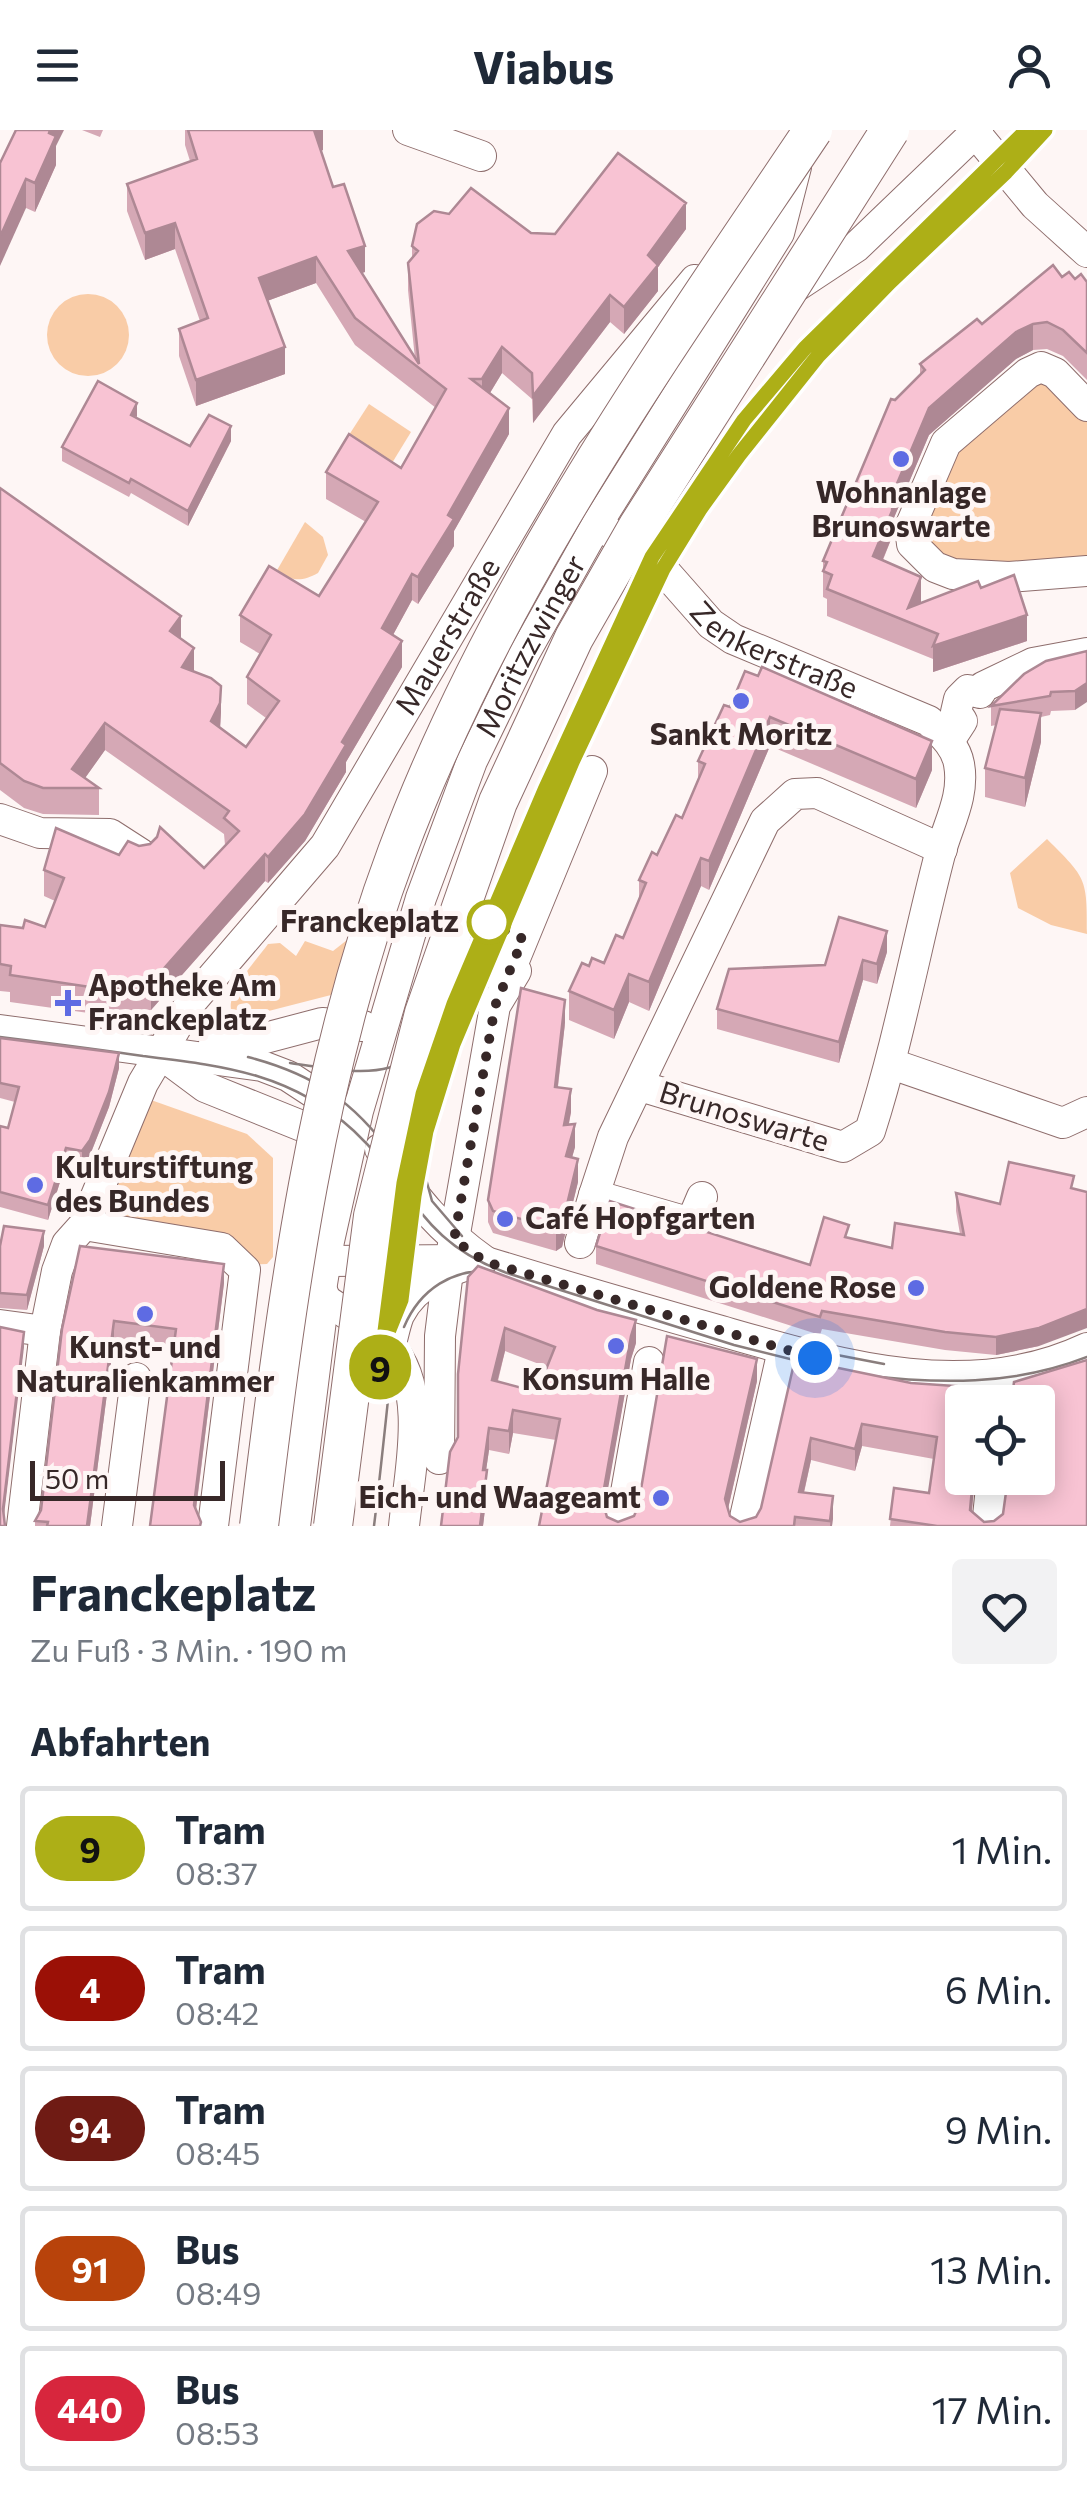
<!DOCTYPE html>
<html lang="de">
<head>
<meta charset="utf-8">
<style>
	body { margin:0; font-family:Commissioner,sans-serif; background:#f2f2f3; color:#1f2937; height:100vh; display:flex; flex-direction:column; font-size:38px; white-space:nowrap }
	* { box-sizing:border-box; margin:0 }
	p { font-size:32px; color:#747a83 }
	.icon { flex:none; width:55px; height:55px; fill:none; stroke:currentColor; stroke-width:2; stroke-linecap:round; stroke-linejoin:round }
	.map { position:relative; height:1396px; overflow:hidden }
	.drawer { display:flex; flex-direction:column; background:#fff; flex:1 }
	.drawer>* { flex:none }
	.badge { padding:0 20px; border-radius:32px; font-size:35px; line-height:65px }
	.buttons { position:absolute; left:945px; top:1255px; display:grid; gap:20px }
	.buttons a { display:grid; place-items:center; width:110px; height:110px; border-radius:10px; background:#fff; box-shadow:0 5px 25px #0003; font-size:50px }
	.scale { position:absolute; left:30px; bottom:25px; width:195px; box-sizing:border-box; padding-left:10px; border:5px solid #372828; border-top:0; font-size:28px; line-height:35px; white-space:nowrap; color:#372828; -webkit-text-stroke:8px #fef6f5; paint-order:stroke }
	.you { position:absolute; width:50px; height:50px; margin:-25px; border:8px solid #fff; border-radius:50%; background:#1a73e8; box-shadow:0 0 0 15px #1a73e833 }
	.map>.badge { position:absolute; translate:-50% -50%; box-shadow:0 0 0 5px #fff }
	h2 { padding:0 30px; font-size:38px; line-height:90px }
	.round { display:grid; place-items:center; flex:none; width:105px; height:105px; border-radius:10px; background:#f2f2f3 }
	.overview { display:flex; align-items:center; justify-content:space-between; height:170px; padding:0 30px }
	h1 { font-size:48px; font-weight:700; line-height:75px }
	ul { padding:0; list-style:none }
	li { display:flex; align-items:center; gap:30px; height:125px; margin:0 20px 15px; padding:0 10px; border:5px solid #e0e1e3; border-radius:10px }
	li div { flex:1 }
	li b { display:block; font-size:38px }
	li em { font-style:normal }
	li .badge { min-width:110px; font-weight:700; text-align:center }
	header { display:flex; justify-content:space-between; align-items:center; height:130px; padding:0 30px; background:#fff; font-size:45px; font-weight:700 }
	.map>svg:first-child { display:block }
	.green { fill:#f9cca7 }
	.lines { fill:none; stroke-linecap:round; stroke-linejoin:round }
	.minor-casing { stroke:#8e6d6c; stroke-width:32 }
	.major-casing { stroke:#8e6d6c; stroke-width:40 }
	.minor { stroke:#fff; stroke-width:30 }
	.major { stroke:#fff; stroke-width:38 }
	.tram { stroke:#8a7e7d; stroke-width:2.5 }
	.major-bridge-casing { stroke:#8e6d6c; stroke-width:40; stroke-linecap:butt }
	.major-bridge { stroke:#fff; stroke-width:38 }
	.wall { fill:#d5a8b5; fill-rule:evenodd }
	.shaded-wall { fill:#ae8894 }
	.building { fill:#f8c3d3; stroke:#ae8894; stroke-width:2.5; fill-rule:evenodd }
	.line-casing { stroke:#fff; stroke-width:22 }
	.line { stroke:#adaf17; stroke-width:15 }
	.walk { stroke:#372828; stroke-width:10; stroke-dasharray:0 18 }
	.poi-dot { fill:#5e6be3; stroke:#fef6f5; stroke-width:4 }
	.stop-dot { fill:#fff; stroke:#adaf17; stroke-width:5 }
	.labels { text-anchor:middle; stroke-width:10; stroke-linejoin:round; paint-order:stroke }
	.poi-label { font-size:30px; font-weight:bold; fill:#372828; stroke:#fef6f5 }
	.street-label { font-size:30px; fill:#372828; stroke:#fef6f5 }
	.stop-label { font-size:30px; font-weight:bold; fill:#372828; stroke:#fef6f5; text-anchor:end }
</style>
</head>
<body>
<header><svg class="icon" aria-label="menu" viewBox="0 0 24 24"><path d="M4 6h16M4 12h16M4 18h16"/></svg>Viabus<svg class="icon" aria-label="person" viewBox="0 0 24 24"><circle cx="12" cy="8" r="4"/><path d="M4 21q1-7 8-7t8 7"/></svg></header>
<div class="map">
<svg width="1087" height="1396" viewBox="0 0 1087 1396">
	<rect width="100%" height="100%" fill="#fef6f5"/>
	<g class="green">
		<circle cx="88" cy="205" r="41"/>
		<polygon points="1028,243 1087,276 1087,441 1009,447 912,414 928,352"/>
		<polygon points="369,274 411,302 381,351 338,322"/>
		<path d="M305 392 323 407 328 425 318 443C302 452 292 451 276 442Z"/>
		<path d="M1047 709C1087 749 1087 748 1087 804L1051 795 1018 778 1010 743Z"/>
		<path d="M347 810 331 865 249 886 232 884C224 863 256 831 268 814L280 813 296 826 305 811 333 821Z"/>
		<polygon points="151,970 247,1004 273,1028 273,1127 267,1134 246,1135 111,1085 119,1052"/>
	</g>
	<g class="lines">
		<defs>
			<g id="minor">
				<polyline points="408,0 481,26"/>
				<polyline points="973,0 1035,75 1087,122"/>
				<polyline points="791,160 856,117 978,0"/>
				<polyline points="1087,276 1055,243 1041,237 1028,243 946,313 910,397 912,414 935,437 953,444 1009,447 1087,441"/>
				<path id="s1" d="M611 403 652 427 711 494 733 509 929 591C941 603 956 616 959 634 965 666 948 694 940 724 916 816 899 910 870 1001L843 1017 640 956"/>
				<polyline points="949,611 962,591 956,582 959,569 968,560 980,563 983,557 1033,533 1087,523"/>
				<polyline points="0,689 40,703 110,704 141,724"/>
				<polyline points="504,855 592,641"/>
				<polyline points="0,900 262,936 288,946 340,980"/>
				<polyline points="213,917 246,913 322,893 363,896"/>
				<polyline points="162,925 205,957 339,1011"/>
				<polyline points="892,934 1063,993 1087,982"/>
				<path d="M380 1019C416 1068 435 1096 486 1132"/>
				<polyline points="702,1067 691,1093 594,1065 613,1007 765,691 795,664 817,663 942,719"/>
				<polyline points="84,1095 222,1118 245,1140 213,1396"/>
				<polyline points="580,1113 594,1065"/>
				<polyline points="326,1131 464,1130"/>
				<polyline points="0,1195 45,1201"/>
				<path d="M390 1217C393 1207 395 1195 399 1185 415 1153 453 1135 486 1132 564 1156 643 1179 721 1201 840 1235 968 1274 1087 1218"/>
				<polyline points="439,1329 440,1206 447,1149 495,876 516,841"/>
				<path id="s2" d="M22 1396 45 1201 57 1141 67 1114 84 1095 143 953 191 872 325 716 567 304 695 150"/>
				<polyline points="117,1396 136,1248"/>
				<path id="s3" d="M404 1396C409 1345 430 1257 389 1216 370 1197 343 1182 320 1166L329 1111 358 981 421 768 472 631 524 524 597 394 779 103 796 37"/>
				<polyline points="620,1396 649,1232"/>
				<polyline points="743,1396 783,1220"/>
				<polyline points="987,1396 992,1348"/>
			</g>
			<polyline id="major" points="291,1396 320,1166"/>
		</defs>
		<use href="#minor" class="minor-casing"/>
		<use href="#major" class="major-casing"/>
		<use href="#minor" class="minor"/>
		<use href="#major" class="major"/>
		<g class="tram">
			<polyline points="699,356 744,291 820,204"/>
			<polyline points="603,530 652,427 680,385"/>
			<path d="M0 907C48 913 96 919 143 926 224 936 291 943 354 1001 414 1057 418 1111 507 1143L734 1215 822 1237"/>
			<path d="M248 927C313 944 354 971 393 1026"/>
			<path d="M290 933C371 945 411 955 454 874"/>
			<polyline points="423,1038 432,1071 462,1106"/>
			<polyline points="380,1045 390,1069 394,1117"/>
			<path d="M404 1197C420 1159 453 1138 494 1141"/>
			<polyline points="806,1219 884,1234"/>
			<path d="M861 1245C938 1254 1013 1256 1087 1227"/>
			<path d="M374 1396C390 1267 399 1126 427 999 446 914 486 833 520 753 565 648 608 539 663 439 690 391 723 345 757 300 797 247 843 198 891 151 942 101 998 55 1045 0"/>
		</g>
		<defs>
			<g id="major-bridge">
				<path d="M259 1396C287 1167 316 939 397 722 495 459 658 231 813 0"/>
				<polyline points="333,1396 373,1086 424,883 498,672 574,508 638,396 890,0"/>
			</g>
		</defs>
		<use href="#major-bridge" class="major-bridge-casing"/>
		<use href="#major-bridge" class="major-bridge"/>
	</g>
	<g class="wall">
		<polygon points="82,0 103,0 100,7"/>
		<polygon points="185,0 323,0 323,20 321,21 365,142 362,143 415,229 408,160 408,133 412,128 412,116 531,103 555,104 686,99 658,137 658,161 624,204 610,192 533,293 532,269 502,243 490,263 509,304 454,401 454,416 418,474 412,470 393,505 402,537 346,632 346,642 305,711 268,753 265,751 151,880 110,886 10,872 10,862 0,861 0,795 23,798 45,797 55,771 44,766 44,740 119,725 204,738 225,715 224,704 105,620 85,648 99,658 99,685 43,684 24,678 0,660 0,358 181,508 194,541 221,582 220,598 246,617 266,588 247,574 247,547 260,524 240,512 240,485 319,466 366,392 326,369 326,342 401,338 436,278 355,215 316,153 267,171 285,244 196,276 179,226 179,199 200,191 175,119 145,130 127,81 127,54 190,31 185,15"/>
		<polygon points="56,16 56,35 35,82 26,78 0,33"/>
		<polygon points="1062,147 1087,152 1087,250 1063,226 1047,219 1033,220 1016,229 929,305 893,390 892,407 883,430 921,473 981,458 1027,511 933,542 933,529 827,486 827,469 823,467 823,431 895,270 920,244 920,234 982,194"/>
		<polygon points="137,288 190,316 231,311 188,396 131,363 129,367 62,331 62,317"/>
		<polygon points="1087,521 1075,580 1051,581 1050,585 1041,587 1041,612 1025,677 985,667 985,638 996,595 991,596 991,576"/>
		<polygon points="745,541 932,640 916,678 770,616 709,760 701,756 649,881 629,872 614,909 569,890 569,861 589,836 604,833 623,808 639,769 639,750 682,688 698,649 698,631 730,577"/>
		<polygon points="887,822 877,854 863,850 839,933 717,899 717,879 825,835"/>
		<polygon points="565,893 558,957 571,982 569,994 575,1017 572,1027 578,1052 562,1117 556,1121 493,1103 488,1092 488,1070"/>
		<polygon points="0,908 119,938 109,977 90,1025 82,1036 66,1033 48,1090 0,1077 0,996 8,998 15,972 0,968"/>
		<polygon points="956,1063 1039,1216 996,1225 945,1220 822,1199 820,1205 596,1134 596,1116 810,1135 849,1108 892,1118 960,1104 956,1081"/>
		<polygon points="0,1116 44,1116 27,1180 0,1178"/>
		<path d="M478 1136 597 1180 636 1190V1213L631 1229 604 1378 607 1387 618 1392 634 1386 638 1377 667 1206 757 1229V1251L728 1379 730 1386 740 1392 756 1387 761 1378 795 1229 911 1253 1013 1260 1014 1252 1087 1230V1396H890L894 1358 929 1363 934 1329 862 1316 855 1341 811 1330 804 1363 833 1366 832 1396H539L556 1310 513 1303 509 1324 489 1320 486 1340 487 1363 483 1396H441L450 1322 458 1307V1244L468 1147ZM505 1221 547 1237 537 1262 498 1251ZM962 1272H1038V1348H1008L1003 1384 994 1391 984 1392 972 1382 975 1348H962Z"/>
		<polygon points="224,1153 196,1380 150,1396 173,1217 114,1209 90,1396 35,1396 35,1391 41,1380 62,1199"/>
	</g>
	<g class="shaded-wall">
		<polygon points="50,0 64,0 56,16 56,35 35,82 35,53"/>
		<polygon points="313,0 323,0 323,20 313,24"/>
		<polygon points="26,49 26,78 0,136 0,107"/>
		<polygon points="686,73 686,99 658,137 658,161 624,204 624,177 648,125"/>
		<polygon points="175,93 175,119 145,130 145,103"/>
		<polygon points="365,116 365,142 348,147 348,121"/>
		<polygon points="316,127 316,153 259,174 259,148"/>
		<polygon points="610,165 610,192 533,293 533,266"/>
		<polygon points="1033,194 1033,220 1016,229 929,305 893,390 892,407 873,453 873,426 893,363 929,278 1016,202"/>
		<polygon points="285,217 285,244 196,276 196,250"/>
		<polygon points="502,217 502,243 482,276 482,249"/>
		<polygon points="137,273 137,287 131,285"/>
		<polygon points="509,278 509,304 454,401 454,416 418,474 418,447 448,385"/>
		<polygon points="231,296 231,311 188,396 188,381"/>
		<polygon points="412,444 412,470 382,525 382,498"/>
		<polygon points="921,447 921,473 908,478"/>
		<polygon points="1027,485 1027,511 933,542 933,516"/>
		<polygon points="181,486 181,513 170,501"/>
		<polygon points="402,511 402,537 346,632 346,642 305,711 268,753 268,727 342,612"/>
		<polygon points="194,518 194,544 182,537"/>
		<polygon points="1087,553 1087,572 1075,580 1075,561"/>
		<polygon points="221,556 221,582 220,599 211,591"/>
		<polygon points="1041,583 1041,612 1025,677 1025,648"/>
		<polygon points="770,587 770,616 709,760 709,731"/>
		<polygon points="105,593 105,620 78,658 72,639"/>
		<polygon points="932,611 932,640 916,678 916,649"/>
		<polygon points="265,724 265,751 151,880 151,853"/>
		<polygon points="701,728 701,756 649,881 649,852"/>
		<polygon points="887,801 887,822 877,854 877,834"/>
		<polygon points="863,830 863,850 839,933 839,912"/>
		<polygon points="629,844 629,872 614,909 614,880"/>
		<polygon points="565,870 565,893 555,980 555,957"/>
		<polygon points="119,923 119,938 109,977 90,1025 82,1036 82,1021"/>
		<polygon points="571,959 571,982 564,1017 564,995"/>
		<polygon points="575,994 575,1017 566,1049 566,1026"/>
		<polygon points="66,1018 66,1033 48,1090 48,1075"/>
		<polygon points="578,1029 578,1052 562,1117 556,1121 556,1099"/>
		<polygon points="44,1101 44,1116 27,1180 27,1165"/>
		<polygon points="224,1134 224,1153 194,1394 194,1375"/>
		<polygon points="1087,1179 1087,1198 1039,1216 996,1225 996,1207"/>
		<polygon points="636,1190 636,1213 631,1229 602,1393 602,1370 631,1206"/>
		<polygon points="114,1191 114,1209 90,1396 87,1396"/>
		<polygon points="505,1198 505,1221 492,1272 492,1250"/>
		<polygon points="24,1202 24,1217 3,1394 3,1379"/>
		<polygon points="757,1229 757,1251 725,1392 725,1369"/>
		<polygon points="513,1280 513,1303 509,1324 509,1301"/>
		<polygon points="862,1294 862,1316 855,1341 855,1319"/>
		<polygon points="489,1298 489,1320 483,1362 483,1340"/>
		<polygon points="811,1308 811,1330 799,1384 799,1362"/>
		<polygon points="487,1340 487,1363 483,1396 480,1396"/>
		<polygon points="973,1348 975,1348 970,1396 970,1380"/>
		<polygon points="833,1366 833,1389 832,1396 830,1396"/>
	</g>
	<g class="building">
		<polygon points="16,0 50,0 49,3 56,6 35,53 26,49 0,107 0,33"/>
		<polygon points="188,0 314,0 333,57 344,54 365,116 348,121 419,234 408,133 418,121 412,116 417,94 434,81 449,84 471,58 531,103 555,104 618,23 686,73 648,125 658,135 624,177 610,165 533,266 532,243 502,217 482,249 471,249 509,278 448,385 454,389 418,447 412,444 382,498 402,511 342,612 346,615 305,684 268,727 265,724 151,853 110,860 10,845 11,836 0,834 0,795 23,798 25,790 45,797 64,748 44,740 56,698 119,725 128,711 139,716 150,714 157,707 160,697 204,738 239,701 224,688 229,681 105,593 72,639 99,658 43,658 24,651 0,633 0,358 181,486 170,501 194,518 182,537 211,548 221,556 220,573 211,591 246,617 279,571 247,547 271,505 240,485 269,436 319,466 378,372 326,342 349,304 401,338 446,259 355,188 316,127 259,148 285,217 196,250 179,199 208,188 175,93 145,103 127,54 197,29"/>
		<polygon points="1053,135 1062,147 1069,142 1075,149 1081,144 1087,152 1087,223 1063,200 1047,192 1033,194 1016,202 929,278 893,363 892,381 873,426 921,447 908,478 978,451 981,458 1014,445 1027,485 933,516 938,504 827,459 832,445 823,441 827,432 823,431 891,269 895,270 925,240 920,234 977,189 982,194"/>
		<polygon points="98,251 137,273 131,285 190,316 209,285 231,296 188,381 131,349 129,353 62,317"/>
		<polygon points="1087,521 1087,553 1075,561 1051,562 1050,566 991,576 1024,544 1046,531"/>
		<polygon points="762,537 932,611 916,649 770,587 709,731 701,728 649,852 629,844 614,880 569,861 582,833 589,836 592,828 604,833 616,805 623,808 646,753 639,750 652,722 657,725 676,685 682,688 705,634 698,631 724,575 730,577 745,541 758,546"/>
		<polygon points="1000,579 1041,583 1025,648 985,638"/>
		<polygon points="839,787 887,801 877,834 863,830 839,912 717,879 729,839 825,835"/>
		<polygon points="521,858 565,870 555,957 571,959 564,995 575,994 566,1026 578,1029 562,1095 556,1099 493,1081 488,1070"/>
		<polygon points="0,908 119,923 109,962 90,1010 82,1021 66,1018 48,1075 0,1062 0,996 8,998 19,957 0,953"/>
		<polygon points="1009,1032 1074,1046 1071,1058 1087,1062 1087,1179 1039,1198 996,1207 945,1202 822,1181 820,1187 596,1116 610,1071 810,1135 824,1087 849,1095 845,1107 892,1118 895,1093 964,1105 956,1063 1000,1074"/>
		<polygon points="4,1096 44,1101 27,1165 0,1163 0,1116"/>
		<polygon points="80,1116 224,1134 194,1375 201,1392 200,1396 150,1396 176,1199 114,1191 87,1396 47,1396 48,1392 35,1391 41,1380 62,1199"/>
		<path d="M478 1136 597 1180 636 1190 631 1206 602 1370 607 1387 618 1392 634 1386 638 1377 667 1206 757 1229 725 1369 730 1386 740 1392 756 1387 761 1378 795 1229 911 1253 1013 1260 1014 1252 1087 1230V1396H937L890 1389 894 1358 929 1363 937 1307 862 1294 855 1319 811 1308 799 1362 833 1366 830 1391 795 1387 794 1396H539L560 1289 513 1280 509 1301 489 1298 483 1340H487L480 1396H441L450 1322 458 1307V1244L468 1147ZM505 1198 555 1217 537 1262 492 1250ZM962 1272H1038V1348H1008L1003 1384 994 1391 984 1392 970 1380 973 1348H962Z"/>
		<polygon points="0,1197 24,1202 3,1379 5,1396 0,1396"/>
	</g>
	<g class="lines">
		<defs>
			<polyline id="line" points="1027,0 805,218 744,290 652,427 545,660 454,874 423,964 404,1053 380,1240 384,1212 401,1170 414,1066 426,1001 453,914 572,632 663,439 700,379 739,325 818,226 890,152 1006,42 1045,0"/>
		</defs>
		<use href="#line" class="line-casing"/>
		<use href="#line" class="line"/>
		<polyline class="walk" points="489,792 523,809 495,876 454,1110 486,1132 815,1228"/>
	</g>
	<g class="poi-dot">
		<circle cx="901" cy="329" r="10"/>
		<circle cx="741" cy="571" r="10"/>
		<path d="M63 858h10v10h10v10h-10v10h-10v-10h-10v-10h10z"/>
		<circle cx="35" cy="1055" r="10"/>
		<circle cx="505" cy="1089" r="10"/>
		<circle cx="916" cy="1158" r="10"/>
		<circle cx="145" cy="1184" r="10"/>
		<circle cx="616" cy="1216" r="10"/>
		<circle cx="661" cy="1368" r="10"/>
	</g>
	<circle class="stop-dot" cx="489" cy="792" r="20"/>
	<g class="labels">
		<g class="poi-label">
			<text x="901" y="373">Wohnanlage<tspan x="901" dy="34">Brunoswarte</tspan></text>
			<text x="741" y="615">Sankt Moritz</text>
			<text x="88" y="866" text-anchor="start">Apotheke Am<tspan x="88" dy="34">Franckeplatz</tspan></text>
			<text x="55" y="1048" text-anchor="start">Kulturstiftung<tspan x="55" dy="34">des Bundes</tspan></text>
			<text x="525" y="1099" text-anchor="start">Café Hopfgarten</text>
			<text x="896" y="1168" text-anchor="end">Goldene Rose</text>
			<text x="145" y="1228">Kunst- und<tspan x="145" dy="34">Naturalienkammer</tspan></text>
			<text x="616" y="1260">Konsum Halle</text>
			<text x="641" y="1378" text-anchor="end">Eich- und Waageamt</text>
		</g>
		<g class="street-label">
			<text dy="10" stroke="none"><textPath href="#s2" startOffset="1008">Mauerstraße</textPath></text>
			<text dy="10" stroke="none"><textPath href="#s1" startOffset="205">Zenkerstraße</textPath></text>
			<text dy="10" stroke="none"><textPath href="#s3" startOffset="958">Moritzzwinger</textPath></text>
			<text transform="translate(744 987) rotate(17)" y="10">Brunoswarte</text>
		</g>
		<g class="stop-label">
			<text x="459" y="802">Franckeplatz</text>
		</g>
	</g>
</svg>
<div class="buttons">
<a><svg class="icon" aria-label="locate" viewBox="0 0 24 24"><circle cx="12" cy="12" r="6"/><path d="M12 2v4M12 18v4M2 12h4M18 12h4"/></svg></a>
</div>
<div class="scale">50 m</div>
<div class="you" style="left:815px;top:1228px"></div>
<b class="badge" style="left:380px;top:1237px;background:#adaf17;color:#111">9</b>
</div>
<section class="drawer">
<div class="overview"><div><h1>Franckeplatz</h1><p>Zu Fuß · 3 Min. · 190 m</p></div><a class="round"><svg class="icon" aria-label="heart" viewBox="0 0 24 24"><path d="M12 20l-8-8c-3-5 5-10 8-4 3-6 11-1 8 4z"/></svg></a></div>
<h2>Abfahrten</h2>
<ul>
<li><span class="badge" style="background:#adaf17;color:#111">9</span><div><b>Tram</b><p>08:37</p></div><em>1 Min.</em></li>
<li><span class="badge" style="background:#9b1006;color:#fff">4</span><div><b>Tram</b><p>08:42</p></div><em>6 Min.</em></li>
<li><span class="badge" style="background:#6f1b14;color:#fff">94</span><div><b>Tram</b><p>08:45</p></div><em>9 Min.</em></li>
<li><span class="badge" style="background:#b8430b;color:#fff">91</span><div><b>Bus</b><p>08:49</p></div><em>13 Min.</em></li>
<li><span class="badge" style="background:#d7263d;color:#fff">440</span><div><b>Bus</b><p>08:53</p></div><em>17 Min.</em></li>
</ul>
</section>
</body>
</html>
